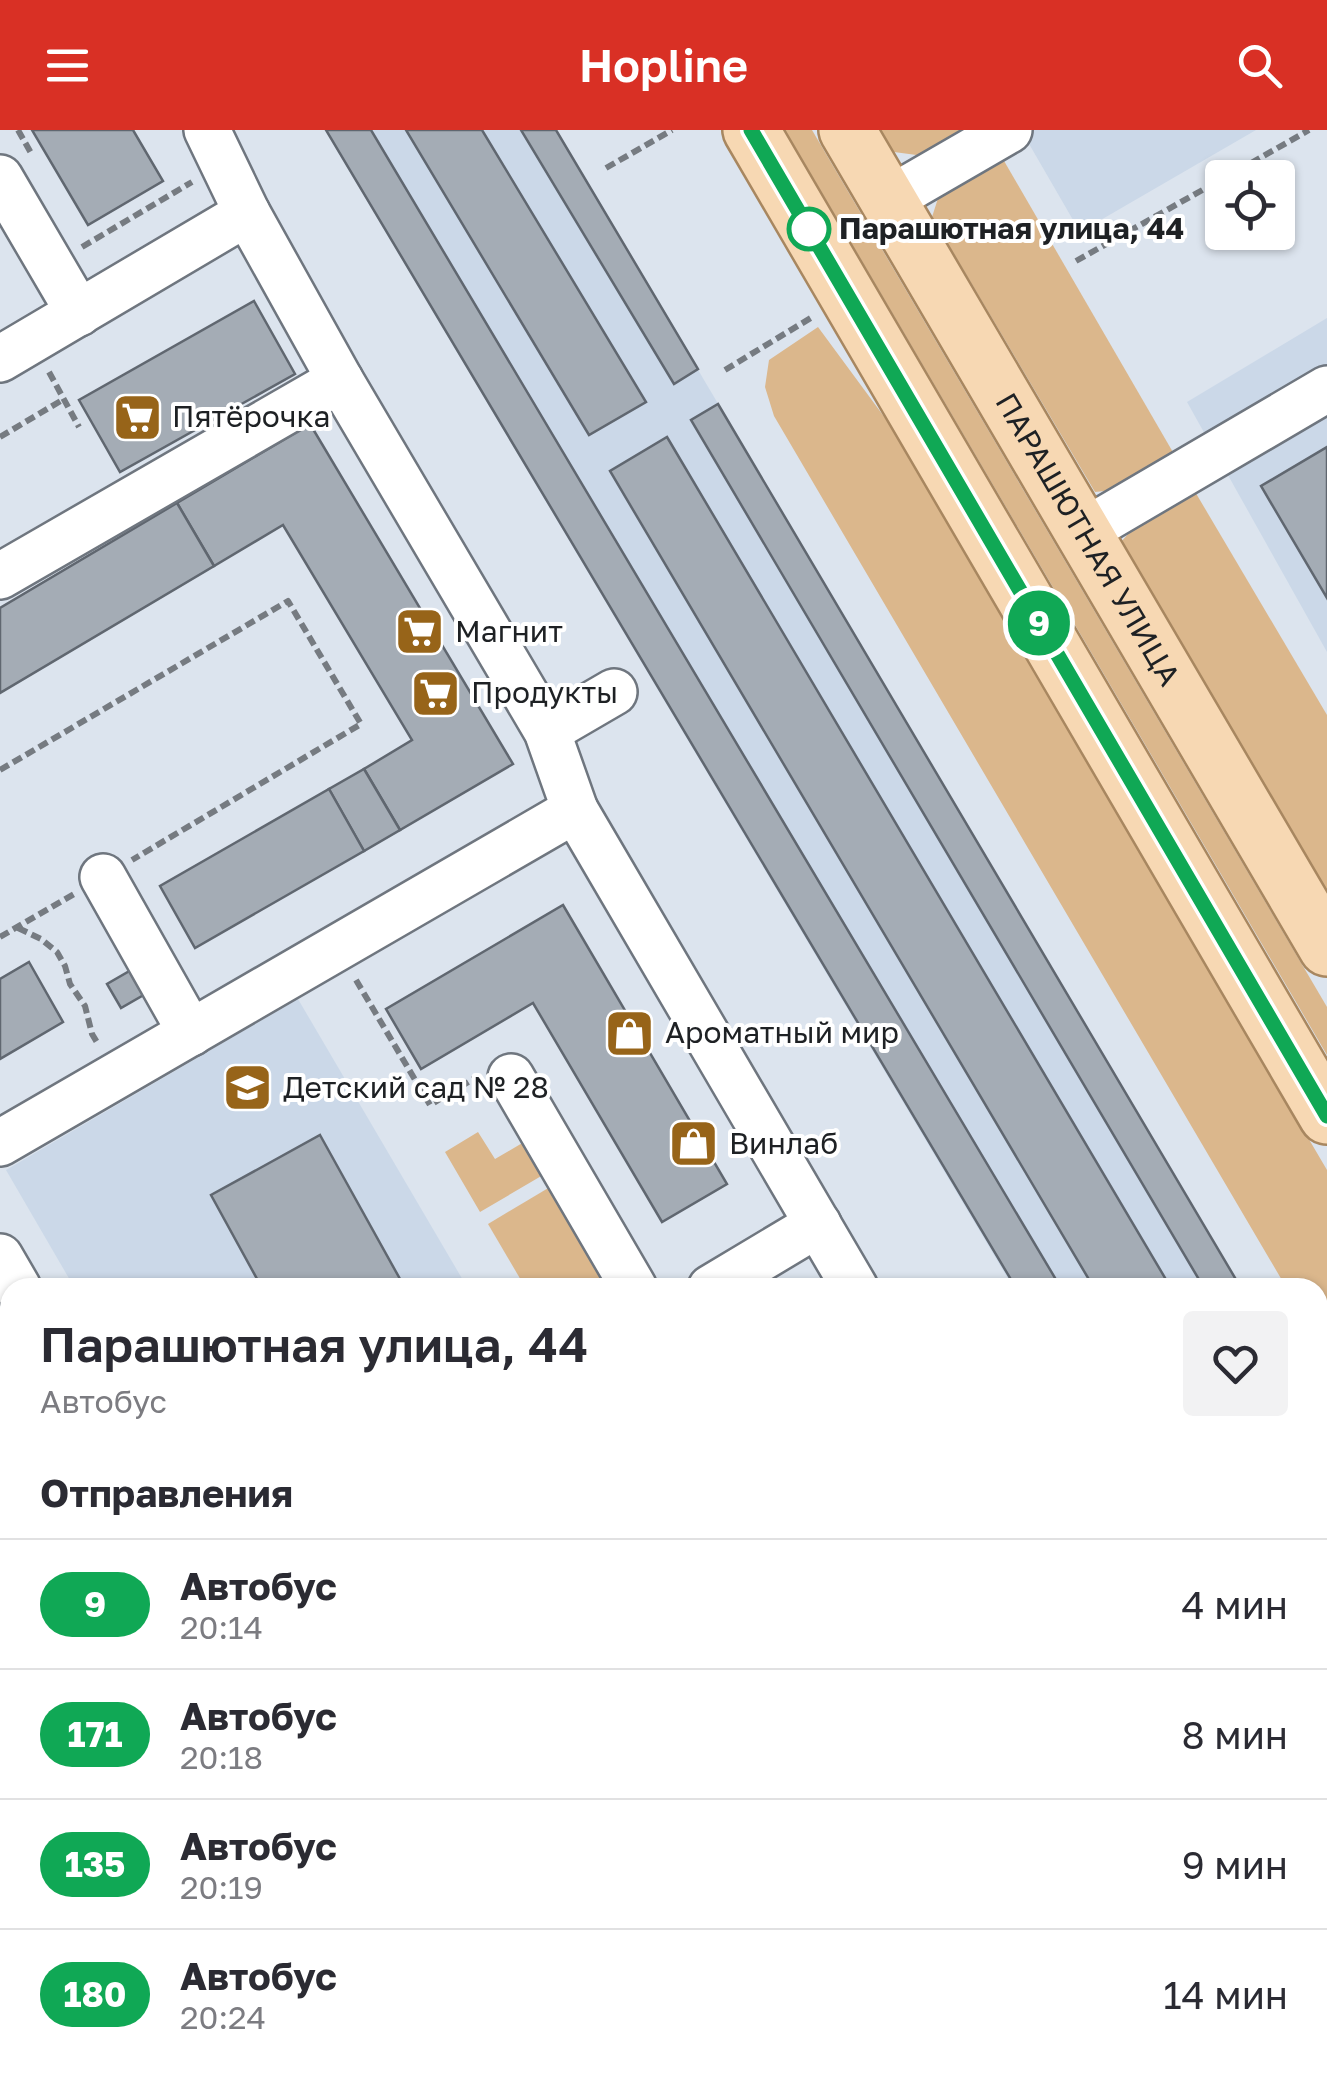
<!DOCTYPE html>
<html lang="ru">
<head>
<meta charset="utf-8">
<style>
	body { margin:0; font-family:"Golos Text",sans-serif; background:#f2f2f3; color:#2b2b33; height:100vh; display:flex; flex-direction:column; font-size:38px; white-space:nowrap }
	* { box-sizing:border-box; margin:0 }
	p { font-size:32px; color:#7c7c81 }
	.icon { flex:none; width:55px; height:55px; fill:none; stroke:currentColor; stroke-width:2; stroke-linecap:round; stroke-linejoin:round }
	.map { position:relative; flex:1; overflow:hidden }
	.side { position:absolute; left:0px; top:1148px; width:1328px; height:802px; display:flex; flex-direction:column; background:#fff; border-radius:30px 30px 0 0; box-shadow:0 2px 8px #0004 }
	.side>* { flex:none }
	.badge { padding:0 20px; border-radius:32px; font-size:35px; line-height:65px }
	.buttons { position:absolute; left:1205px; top:30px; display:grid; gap:20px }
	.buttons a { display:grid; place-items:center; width:90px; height:90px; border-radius:10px; background:#fff; box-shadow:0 2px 8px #0004; font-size:50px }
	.map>.badge { position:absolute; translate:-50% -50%; box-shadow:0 0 0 5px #fff }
	h2 { padding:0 40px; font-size:38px; line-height:90px }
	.round { display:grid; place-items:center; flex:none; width:105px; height:105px; border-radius:10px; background:#f2f2f3 }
	.summary { display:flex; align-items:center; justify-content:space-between; height:170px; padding:0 40px }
	h1 { font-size:48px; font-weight:600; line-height:75px }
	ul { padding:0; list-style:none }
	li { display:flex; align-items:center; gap:30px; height:130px; padding:0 40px; border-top:2px solid #e1e1e2 }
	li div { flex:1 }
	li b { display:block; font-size:38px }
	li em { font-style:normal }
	li .badge { min-width:110px; font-weight:700; text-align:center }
	header { display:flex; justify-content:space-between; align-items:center; height:130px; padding:0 40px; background:#d93025; color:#fff; font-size:45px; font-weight:600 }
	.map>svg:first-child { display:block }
	.built { fill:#cbd8e8 }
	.green { fill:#dbb78c }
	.water { fill:#96c4f9; stroke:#7293b9; stroke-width:2.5 }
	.building { fill:#a4acb5; stroke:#606770; stroke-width:2.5 }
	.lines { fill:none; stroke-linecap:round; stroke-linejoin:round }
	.minor-casing { stroke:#6f767f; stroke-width:50 }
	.major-casing { stroke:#a88760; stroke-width:60 }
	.path { stroke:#767b81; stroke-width:6; stroke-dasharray:10 5; stroke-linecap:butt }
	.minor { stroke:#fff; stroke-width:45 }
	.major { stroke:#f7d8b3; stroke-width:55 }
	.line-casing { stroke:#fff; stroke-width:22 }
	.line { stroke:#10a855; stroke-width:15 }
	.stop-dot { fill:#fff; stroke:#10a855; stroke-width:5 }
	.labels { text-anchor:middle; stroke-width:8; stroke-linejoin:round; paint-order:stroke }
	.stop-label { font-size:30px; font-weight:bold; fill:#1e2124; stroke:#fff; text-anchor:start }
	.poi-label { font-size:30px; fill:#1e2124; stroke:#fff; text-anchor:start }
	.street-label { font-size:30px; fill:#1e2124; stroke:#fff }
</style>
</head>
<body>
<header><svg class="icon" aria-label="menu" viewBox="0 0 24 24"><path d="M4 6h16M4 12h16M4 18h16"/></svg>Hopline<svg class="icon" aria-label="search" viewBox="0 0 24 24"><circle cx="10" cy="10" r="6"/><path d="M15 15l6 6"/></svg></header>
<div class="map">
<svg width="1327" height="1948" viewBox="0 0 1327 1948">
	<rect width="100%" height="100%" fill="#dce4ee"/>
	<g class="built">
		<polygon points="325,0 556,0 1241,1157 1013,1157"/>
		<polygon points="1021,0 1256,0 1080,102"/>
		<polygon points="1327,188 1327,522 1187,272"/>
		<polygon points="298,869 467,1157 74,1157 6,1040"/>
		<polygon points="0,1237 10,1254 10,1677 0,1670"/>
		<polygon points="1318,1287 1327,1303 1327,1685 1318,1669"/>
	</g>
	<g class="green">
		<polygon points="785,0 812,0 1327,877 1327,925"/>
		<polygon points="881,0 966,0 924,26 894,22"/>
		<polygon points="1000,24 1174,324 1114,360 1095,362 932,87 941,59"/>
		<polygon points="818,197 888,292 1327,1040 1327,1228 1318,1212 1318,1158 1286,1157 774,286 765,257 769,230"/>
		<polygon points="1194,360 1327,585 1327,762 1121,412 1135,396"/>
		<polygon points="478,1002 495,1029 524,1012 543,1045 480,1082 445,1022"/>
		<polygon points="550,1057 610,1157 525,1157 488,1094"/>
		<polygon points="0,1253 10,1271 10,1331 0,1314"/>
		<polygon points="0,1324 10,1341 10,1521 0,1527"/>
		<polygon points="10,1547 10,1623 0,1607 0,1553"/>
		<polygon points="0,1670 10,1677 10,1940 896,1940 932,1948 0,1948"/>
	</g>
	<polygon class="water" points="0,1846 10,1850 10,1940 119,1940 110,1948 0,1948"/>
	<g class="building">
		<polygon points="32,0 133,0 163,51 88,95"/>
		<polygon points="326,0 371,0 1061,1158 1016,1158"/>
		<polygon points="406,0 482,0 646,272 589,305"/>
		<polygon points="521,0 556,0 698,239 674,254"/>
		<polygon points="254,171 295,244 120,342 79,270"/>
		<polygon points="718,274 1241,1158 1204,1158 691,290"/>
		<polygon points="310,294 513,634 400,700 364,639 412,610 283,395 214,436 177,373"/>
		<polygon points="667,307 1171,1158 1094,1158 610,341"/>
		<polygon points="1327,317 1327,468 1261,356"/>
		<polygon points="177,373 214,436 0,563 0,478"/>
		<polygon points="364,639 400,700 364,721 329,659"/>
		<polygon points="329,659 364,721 195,818 160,756"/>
		<polygon points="563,775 727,1054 662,1092 533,873 421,939 386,879"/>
		<polygon points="29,832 63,892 0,929 0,849"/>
		<polygon points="133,839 147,863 121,878 107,854"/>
		<polygon points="320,1005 405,1158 262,1158 211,1065"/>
		<polygon points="1318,1287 1327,1303 1327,1365 1318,1349"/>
		<polygon points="1318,1404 1327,1421 1327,1551 1318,1535"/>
		<polygon points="1318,1588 1327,1604 1327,1681 1318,1665"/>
	</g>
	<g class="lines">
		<defs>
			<g id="minor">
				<polyline points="207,0 247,83"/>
				<polyline points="0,48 79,183"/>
				<polyline points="888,70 1009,0"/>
				<polyline points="0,229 247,83 340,250"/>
				<polyline points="1083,402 1327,259"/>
				<polyline points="0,446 340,250 547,601 575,680 0,1013"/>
				<polyline points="547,601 614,562"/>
				<polyline points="575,680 855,1158"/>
				<polyline points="103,747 191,903"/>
				<polyline points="511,947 634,1158"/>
				<polyline points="0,1127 18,1158"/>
				<polyline points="711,1158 818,1094"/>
				<polyline points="0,1688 10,1694"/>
				<polyline points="1318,1905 1327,1923"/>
				<polyline points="954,1940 976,1948"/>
			</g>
			<g id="major">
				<polyline points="751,0 1327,986"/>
				<path id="s1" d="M847 0 1327 818"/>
			</g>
		</defs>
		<use href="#minor" class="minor-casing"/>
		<use href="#major" class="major-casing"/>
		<g class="path">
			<polyline points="18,0 31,23"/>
			<polyline points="606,38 672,0"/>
			<polyline points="1225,48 1309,0"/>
			<polyline points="82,117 192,52"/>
			<polyline points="1076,131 1222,49"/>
			<polyline points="725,240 814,186"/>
			<polyline points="49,242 79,297"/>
			<polyline points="0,307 64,269"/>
			<polyline points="0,640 288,471 361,594 132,730"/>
			<polyline points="18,798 41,809 57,822 65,836 70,854 85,876 92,904 98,914"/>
			<polyline points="0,807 74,764"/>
			<polyline points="356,850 430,975 475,948"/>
			<polyline points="444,1948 446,1940"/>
		</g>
		<use href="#minor" class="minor"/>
		<use href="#major" class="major"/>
	</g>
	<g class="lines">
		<defs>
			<polyline id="line" points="751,0 1327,986"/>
		</defs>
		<use href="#line" class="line-casing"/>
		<use href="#line" class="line"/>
	</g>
	<defs>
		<symbol id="supermarket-square" viewBox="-11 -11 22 22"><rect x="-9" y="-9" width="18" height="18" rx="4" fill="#976419" stroke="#fff"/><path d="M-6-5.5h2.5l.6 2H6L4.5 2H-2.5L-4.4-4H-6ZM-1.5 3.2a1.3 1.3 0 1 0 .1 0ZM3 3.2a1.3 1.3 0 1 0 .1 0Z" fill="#fff"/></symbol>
		<symbol id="shop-square" viewBox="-11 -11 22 22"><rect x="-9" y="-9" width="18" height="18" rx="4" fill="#976419" stroke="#fff"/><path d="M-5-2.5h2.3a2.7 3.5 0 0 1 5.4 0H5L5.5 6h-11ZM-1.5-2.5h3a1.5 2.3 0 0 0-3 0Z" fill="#fff"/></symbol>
		<symbol id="school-square" viewBox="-11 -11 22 22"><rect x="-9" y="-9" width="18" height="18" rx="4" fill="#976419" stroke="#fff"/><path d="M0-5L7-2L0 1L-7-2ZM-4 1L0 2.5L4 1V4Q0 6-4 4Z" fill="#fff"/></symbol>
	</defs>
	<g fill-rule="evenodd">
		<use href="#supermarket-square" x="110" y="260" width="55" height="55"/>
		<use href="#supermarket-square" x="392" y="474" width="55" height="55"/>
		<use href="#supermarket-square" x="408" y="536" width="55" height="55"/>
		<use href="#shop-square" x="602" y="876" width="55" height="55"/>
		<use href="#school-square" x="220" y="930" width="55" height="55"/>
		<use href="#shop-square" x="666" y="986" width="55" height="55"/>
	</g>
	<circle class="stop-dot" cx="809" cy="99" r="20"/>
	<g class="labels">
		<g class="stop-label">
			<text x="839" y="109">Парашютная улица, 44</text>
		</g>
		<g class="poi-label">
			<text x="172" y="297">Пятёрочка</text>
			<text x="455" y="512">Магнит</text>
			<text x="471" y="573">Продукты</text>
			<text x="665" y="913">Ароматный мир</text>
			<text x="283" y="968">Детский сад № 28</text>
			<text x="729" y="1024">Винлаб</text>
		</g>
		<g class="street-label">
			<text dy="10" stroke="none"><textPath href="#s1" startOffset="475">ПАРАШЮТНАЯ УЛИЦА</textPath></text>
		</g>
	</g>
</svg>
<div class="buttons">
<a><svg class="icon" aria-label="locate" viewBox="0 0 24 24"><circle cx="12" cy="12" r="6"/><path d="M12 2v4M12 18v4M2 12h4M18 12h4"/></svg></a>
</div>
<b class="badge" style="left:1039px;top:493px;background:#10a855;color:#fff">9</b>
<section class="side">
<div class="summary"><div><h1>Парашютная улица, 44</h1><p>Автобус</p></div><a class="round"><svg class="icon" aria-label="heart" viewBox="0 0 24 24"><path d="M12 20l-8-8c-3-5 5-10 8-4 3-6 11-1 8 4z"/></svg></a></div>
<h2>Отправления</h2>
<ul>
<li><span class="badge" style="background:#10a855;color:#fff">9</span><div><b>Автобус</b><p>20:14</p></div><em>4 мин</em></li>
<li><span class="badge" style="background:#10a855;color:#fff">171</span><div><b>Автобус</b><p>20:18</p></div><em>8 мин</em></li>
<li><span class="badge" style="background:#10a855;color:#fff">135</span><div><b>Автобус</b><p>20:19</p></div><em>9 мин</em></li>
<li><span class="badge" style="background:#10a855;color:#fff">180</span><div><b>Автобус</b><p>20:24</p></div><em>14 мин</em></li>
</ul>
</section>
</div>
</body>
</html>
